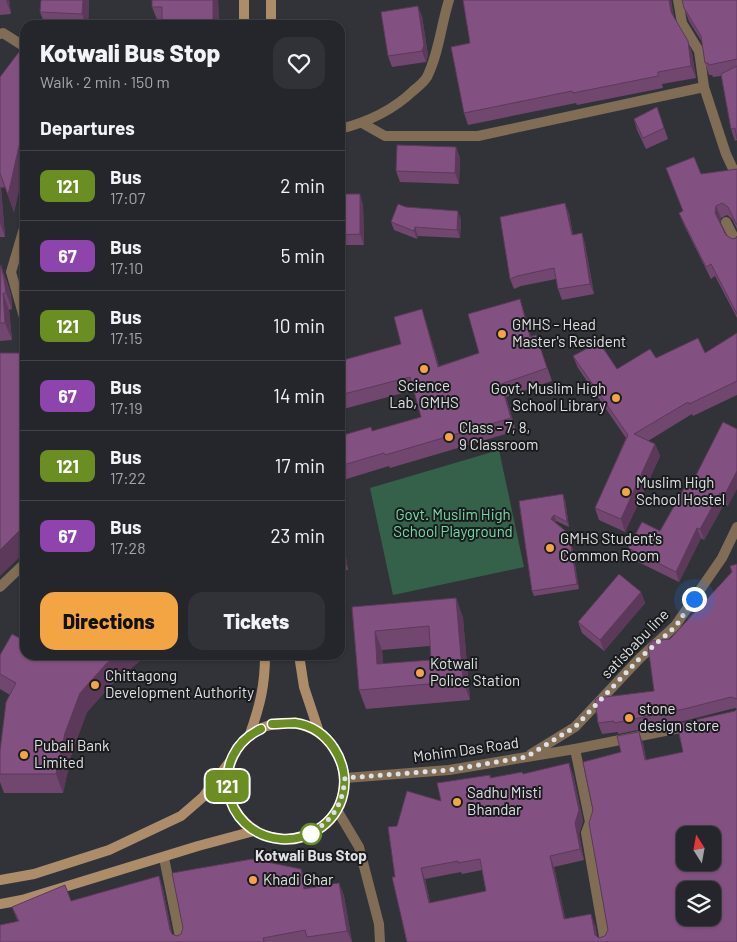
<!DOCTYPE html>
<html lang="en">
<head>
<meta charset="utf-8">
<style>
	body { margin:0; font-family:Barlow,sans-serif; background:#313237; color:#f1f3f6; height:100vh; display:flex; flex-direction:column; font-size:19px; white-space:nowrap }
	* { box-sizing:border-box; margin:0 }
	p { font-size:16px; color:#a3a5a9 }
	.icon { flex:none; width:28px; height:28px; fill:none; stroke:currentColor; stroke-width:2; stroke-linecap:round; stroke-linejoin:round }
	.map { position:relative; flex:1; overflow:hidden }
	.details { position:absolute; left:20px; top:20px; width:325px; height:640px; display:flex; flex-direction:column; background:#25262b; border-radius:15px; box-shadow:0 1px 4px #0004,0 0 0 1px #424347 }
	.details>* { flex:none }
	.badge { padding:0 10px; border-radius:8px; font-size:18px; line-height:32px }
	.needle { width:32px; rotate:349deg }
	.tools { position:absolute; left:676px; top:826px; display:grid; gap:10px }
	.tools a { display:grid; place-items:center; width:45px; height:45px; border-radius:10px; background:#25262b; box-shadow:0 1px 4px #0004,0 0 0 1px #424347; font-size:25px }
	.you { position:absolute; width:25px; height:25px; margin:-12px; border:4px solid #fff; border-radius:50%; background:#1a73e8; box-shadow:0 0 0 8px #1a73e833 }
	.map>.badge { position:absolute; translate:-50% -50%; box-shadow:0 0 0 2px #fff }
	h2 { padding:0 20px; font-size:19px; line-height:45px }
	.round { display:grid; place-items:center; flex:none; width:52px; height:52px; border-radius:15px; background:#313237 }
	.summary { display:flex; align-items:center; justify-content:space-between; height:85px; padding:0 20px }
	h1 { font-size:24px; font-weight:800; line-height:38px }
	.action { display:flex; gap:10px; margin-top:auto; padding:10px 20px }
	.action a { flex:1; height:58px; border-radius:15px; background:#f3a443; color:#111; font-size:20px; font-weight:800; line-height:58px; text-align:center }
	.action a+a { background:#313237; color:#f1f3f6 }
	ul { padding:0; list-style:none }
	li { display:flex; align-items:center; gap:15px; height:70px; padding:0 20px; border-top:1px solid #424347 }
	li div { flex:1 }
	li b { display:block; font-size:19px }
	li em { font-style:normal }
	li .badge { min-width:55px; font-weight:700; text-align:center }
	.map>svg:first-child { display:block }
	.green { fill:#35614a }
	.lines { fill:none; stroke-linecap:round; stroke-linejoin:round }
	.service { stroke:#816d56; stroke-width:10 }
	.minor { stroke:#816d56; stroke-width:10 }
	.tertiary { stroke:#816d56; stroke-width:10 }
	.secondary { stroke:#ad8d69; stroke-width:10 }
	.wall { fill:#71466f; fill-rule:evenodd }
	.shaded-wall { fill:#5c395a }
	.building { fill:#835181; stroke:#5c395a; fill-rule:evenodd }
	.line-casing { stroke:#fff; stroke-width:11 }
	.line { stroke:#6b8e23; stroke-width:8 }
	.walk { stroke:#dfe0e4; stroke-width:5; stroke-dasharray:0 9 }
	.poi-dot { fill:#f3a443; stroke:#1a1b1d; stroke-width:2 }
	.stop-dot { fill:#fff; stroke:#6b8e23; stroke-width:2.5 }
	.labels { text-anchor:middle; stroke-width:4; stroke-linejoin:round; paint-order:stroke }
	.poi-label { font-size:15px; fill:#dfe0e4; stroke:#1a1b1d; text-anchor:start }
	.park-label { font-size:15px; fill:#75dda7; stroke:#1a1b1d }
	.street-label { font-size:15px; fill:#dfe0e4; stroke:#1a1b1d }
	.stop-label { font-size:15px; font-weight:bold; fill:#dfe0e4; stroke:#1a1b1d }
</style>
</head>
<body>
<div class="map">
<svg width="737" height="942" viewBox="0 0 737 942">
	<rect width="100%" height="100%" fill="#313339"/>
	<polygon class="green" points="499,450 524,567 393,595 370,488"/>
	<g class="lines">
		<g class="service">
			<polyline points="25,225 11,272 25,321"/>
			<polyline points="0,587 25,563"/>
		</g>
		<g class="minor">
			<polyline points="0,34 3,33 25,47"/>
			<polyline points="704,87 726,154 733,169"/>
			<polyline points="362,123 385,136 478,136 704,87 699,51 682,23 678,0"/>
			<path d="M340 129C368 122 392 111 413 91 418 87 424 82 427 77 439 53 441 25 449 0"/>
			<polyline points="726,222 737,244"/>
			<polyline points="575,749 590,822 586,833 605,942"/>
			<polyline points="531,754 575,727 640,658 675,626 722,558 737,527"/>
			<polyline points="345,778 449,770 575,749 690,726"/>
			<polyline points="164,858 181,942"/>
		</g>
		<polyline class="tertiary" points="337,810 359,847 379,924 380,942"/>
		<g class="secondary">
			<polyline points="271,0 271,25"/>
			<polyline points="244,25 244,0"/>
			<polyline points="299,655 304,687 319,732"/>
			<circle cx="286" cy="781" r="58"/>
			<path d="M250 734C260 705 265 686 265 655"/>
			<polyline points="0,880 34,874 109,850 181,816 203,797 228,764"/>
			<polyline points="0,904 22,900 198,846 254,831"/>
		</g>
	</g>
	<g class="wall">
		<polygon points="0,0 9,0 11,14 0,15"/>
		<polygon points="89,0 88,25 45,25 40,12"/>
		<polygon points="218,0 219,25 162,25 162,22 158,22 152,7"/>
		<polygon points="463,0 671,0 674,18 688,41 692,53 696,78 662,84 663,88 577,105 576,103 468,125 464,113 470,43"/>
		<polygon points="737,0 737,140 735,141 731,129 721,76 713,77 712,75 709,75 705,63 702,42 689,21 684,8"/>
		<polygon points="422,16 428,55 426,62 392,67 388,56"/>
		<polygon points="0,77 25,163 14,212 5,187 1,188 5,237 0,237"/>
		<polygon points="657,107 668,139 646,149 637,130 634,119"/>
		<polygon points="456,147 460,158 459,184 400,182 396,171"/>
		<polygon points="737,169 737,229 732,219 727,215 721,218 720,222 726,235 732,239 736,238 737,236 737,318 715,276 711,279 684,225 679,213 683,212 701,174"/>
		<polygon points="340,194 363,204 364,245 340,245"/>
		<polygon points="406,207 461,219 460,238 418,236 417,239 394,230 391,222"/>
		<polygon points="569,213 573,235 582,233 585,244 594,294 562,300 558,289 556,279 521,286 514,289 510,279"/>
		<polygon points="0,266 7,282 11,295 12,309 9,310 12,340 0,341"/>
		<polygon points="520,299 524,312 531,337 536,335 552,381 506,397 516,431 390,468 389,466 340,481 340,436 372,431 421,417 414,390 340,410 340,361 401,344 426,322 439,366 479,353"/>
		<polygon points="737,333 737,395 693,416 692,414 648,441 655,444 660,456 625,532 599,520 595,508 626,438 578,368 573,356 617,369 656,358 705,353"/>
		<polygon points="723,422 728,506 724,504 704,540 701,538 679,582 632,559 628,548 660,531 689,489"/>
		<polygon points="565,500 569,527 556,521 555,522 569,534 571,540 579,589 534,596 532,591 519,501"/>
		<polygon points="340,518 348,570 340,571"/>
		<polygon points="737,564 737,709 735,708 688,720 618,734 618,732 602,734 598,723 654,691 670,639 732,572"/>
		<polygon points="641,592 645,603 604,651 582,633 578,622"/>
		<path d="M456 598 463 618 470 700 366 709 359 690 352 607ZM430 646 431 660 383 664 382 650Z"/>
		<polygon points="0,655 147,655 113,683 87,712 72,752 63,793 4,793 0,782 0,751 10,695 0,689"/>
		<path d="M735 711 737 942H407L395 877 397 826 441 801 490 775 491 778 523 774H573L583 821 579 834 584 860 554 867 565 919 595 925 597 936 599 938 605 936 608 930 621 752 643 743 646 760 683 752ZM482 870 486 891 430 903 425 879 461 872 462 874Z"/>
		<polygon points="301,869 306,882 307,888 339,883 344,896 352,942 0,942 18,922 12,907 71,901 159,876 163,889 172,934 177,936"/>
	</g>
	<g class="shaded-wall">
		<polygon points="6,0 9,0 11,14"/>
		<polygon points="83,0 89,0 88,25 86,25 82,14"/>
		<polygon points="213,0 218,0 219,25 213,25"/>
		<polygon points="669,0 671,0 675,24 671,12"/>
		<polygon points="418,6 422,16 428,55 426,62 422,51"/>
		<polygon points="688,41 692,53 696,78 691,66"/>
		<polygon points="25,130 25,163 14,212 8,195 19,146"/>
		<polygon points="456,147 460,158 459,184 455,173"/>
		<polygon points="0,186 1,188 5,237 0,223"/>
		<polygon points="360,194 363,204 364,245 360,234"/>
		<polygon points="565,203 569,213 575,245 572,235"/>
		<polygon points="716,206 721,218 720,225 715,213"/>
		<polygon points="458,211 461,219 460,238 457,230"/>
		<polygon points="415,227 418,236 417,239 414,231"/>
		<polygon points="582,233 585,244 594,294 590,284"/>
		<polygon points="1,265 11,295 12,309 6,293"/>
		<polygon points="3,293 9,310 12,340 5,323"/>
		<polygon points="520,299 524,312 535,350 530,337"/>
		<polygon points="422,309 426,322 443,380 438,367"/>
		<polygon points="501,384 506,397 516,431 511,418"/>
		<polygon points="655,444 660,456 625,532 621,519"/>
		<polygon points="737,471 737,489 728,506 724,496"/>
		<polygon points="720,493 724,504 704,540 700,529"/>
		<polygon points="563,494 565,500 569,527 567,522"/>
		<polygon points="554,515 556,521 553,525 551,519"/>
		<polygon points="340,518 348,570 343,557 340,536"/>
		<polygon points="25,525 25,552 0,576 0,550"/>
		<polygon points="697,528 701,538 679,582 676,572"/>
		<polygon points="569,534 571,540 579,589 577,584"/>
		<polygon points="641,592 645,603 604,651 600,640"/>
		<polygon points="456,598 463,618 470,700 463,681"/>
		<polygon points="375,631 382,650 385,684 377,664"/>
		<polygon points="117,655 147,655 113,683 87,712 72,752 63,793 56,774 65,733 80,693 106,664"/>
		<polygon points="639,732 643,743 649,771 645,760"/>
		<polygon points="569,763 573,774 583,821 579,834 584,860 580,849 575,823"/>
		<polygon points="550,856 554,867 568,930 564,919"/>
		<polygon points="421,868 425,879 433,914 429,903"/>
		<polygon points="301,869 306,882 308,902 304,889"/>
		<polygon points="159,876 163,889 174,942 170,930"/>
		<polygon points="339,883 344,896 352,942 347,931"/>
		<polygon points="591,914 595,925 599,942 595,935"/>
	</g>
	<g class="building">
		<polygon points="41,0 83,0 82,14 40,12"/>
		<polygon points="152,0 213,0 213,25 162,25 162,7 152,7"/>
		<polygon points="463,0 669,0 671,12 688,41 691,66 658,72 658,76 573,93 572,91 464,113 451,47 470,43"/>
		<polygon points="682,0 737,0 737,59 709,65 708,63 705,63 701,36 684,8"/>
		<polygon points="418,6 424,45 422,51 388,56 381,12"/>
		<polygon points="25,44 25,130 19,146 8,195 0,173 0,77"/>
		<polygon points="737,66 737,139 735,128 731,129 721,74"/>
		<polygon points="657,107 664,128 643,138 634,119"/>
		<polygon points="397,145 456,147 455,173 396,171"/>
		<polygon points="694,157 701,174 737,169 737,225 728,207 722,203 716,206 715,213 726,235 732,239 736,238 737,236 737,314 711,264 706,267 679,213 683,211 666,168"/>
		<polygon points="340,194 360,194 360,234 340,235"/>
		<polygon points="565,203 572,235 582,233 590,284 558,289 554,268 517,276 510,279 500,217"/>
		<polygon points="398,204 406,207 458,211 457,230 415,227 414,231 391,222"/>
		<polygon points="1,265 4,279 6,293 3,293 5,323 0,323"/>
		<polygon points="520,299 530,337 536,335 547,368 501,384 511,418 385,455 384,453 340,466 340,436 371,427 372,431 421,417 410,377 340,395 340,361 401,344 394,317 422,309 438,367 479,353 468,314"/>
		<polygon points="737,333 737,381 689,404 688,402 634,434 655,444 621,519 595,508 628,435 573,356 599,342 617,369 650,349 656,358 698,338 705,353"/>
		<polygon points="0,353 19,353 25,355 25,525 0,550"/>
		<polygon points="723,422 737,429 737,471 724,496 720,493 700,529 697,528 676,572 628,548 642,522 660,531 685,487 689,489"/>
		<polygon points="563,494 567,522 554,515 551,519 569,534 577,584 532,591 519,501"/>
		<polygon points="340,536 343,557 340,558"/>
		<polygon points="737,564 737,699 731,697 684,709 614,723 614,721 598,723 595,700 597,698 654,691 648,646 652,641 670,639 732,572 730,566"/>
		<polygon points="619,574 641,592 600,640 578,622"/>
		<path d="M456 598 463 681 359 690 352 607ZM429 626 431 660 377 664 375 631Z"/>
		<polygon points="12,634 25,641 25,655 117,655 106,664 80,693 65,733 56,774 0,774 0,751 6,702 16,683 0,674 0,655"/>
		<path d="M737 709V942H407L392 877H395L388 827 397 826 407 791 441 801 437 783 490 775V778L522 772 523 774 569 763 579 810 575 823 580 849 550 856 564 919 591 914 595 935 599 938 605 936 608 930 589 823 593 810 583 762 621 752 617 736 639 732 645 760 683 752 677 724 735 711ZM685 835H712V862H685ZM480 859 486 891 429 903 421 868 458 861V863ZM685 890H712V918H685Z"/>
		<polygon points="252,859 301,869 304,889 339,883 347,931 307,937 305,930 263,938 264,942 0,942 0,925 19,921 12,907 65,885 71,901 159,876 170,930 172,934 177,936 181,934 183,928 172,873"/>
	</g>
	<g class="lines">
		<defs>
			<path id="line" d="M261 729C207 754 221 834 281 839 294 840 306 837 317 830 330 822 340 809 343 794 350 763 328 727 295 723 288 723 279 724 272 724"/>
		</defs>
		<use href="#line" class="line-casing"/>
		<use href="#line" class="line"/>
		<path class="walk" d="M311 834 309 835C333 819 342 807 345 778L449 770 526 757 575 727 640 658 676 626 694 599"/>
	</g>
	<g class="poi-dot">
		<circle cx="502" cy="334" r="5"/>
		<circle cx="424" cy="369" r="5"/>
		<circle cx="616" cy="398" r="5"/>
		<circle cx="449" cy="437" r="5"/>
		<circle cx="626" cy="492" r="5"/>
		<circle cx="550" cy="548" r="5"/>
		<circle cx="420" cy="673" r="5"/>
		<circle cx="95" cy="685" r="5"/>
		<circle cx="629" cy="718" r="5"/>
		<circle cx="24" cy="755" r="5"/>
		<circle cx="457" cy="802" r="5"/>
		<circle cx="253" cy="880" r="5"/>
	</g>
	<circle class="stop-dot" cx="311" cy="834" r="10"/>
	<g class="labels">
		<g class="poi-label">
			<text x="512" y="330">GMHS - Head<tspan x="512" dy="17">Master's Resident</tspan></text>
			<text x="424" y="391" text-anchor="middle">Science<tspan x="424" dy="17">Lab, GMHS</tspan></text>
			<text x="606" y="394" text-anchor="end">Govt. Muslim High<tspan x="606" dy="17">School Library</tspan></text>
			<text x="459" y="433">Class - 7, 8,<tspan x="459" dy="17">9 Classroom</tspan></text>
			<text x="636" y="488">Muslim High<tspan x="636" dy="17">School Hostel</tspan></text>
			<text x="560" y="544">GMHS Student's<tspan x="560" dy="17">Common Room</tspan></text>
			<text x="430" y="669">Kotwali<tspan x="430" dy="17">Police Station</tspan></text>
			<text x="105" y="681">Chittagong<tspan x="105" dy="17">Development Authority</tspan></text>
			<text x="639" y="714">stone<tspan x="639" dy="17">design store</tspan></text>
			<text x="34" y="751">Pubali Bank<tspan x="34" dy="17">Limited</tspan></text>
			<text x="467" y="798">Sadhu Misti<tspan x="467" dy="17">Bhandar</tspan></text>
			<text x="263" y="885">Khadi Ghar</text>
		</g>
		<g class="park-label">
			<text x="453" y="520">Govt. Muslim High<tspan x="453" dy="17">School Playground</tspan></text>
		</g>
		<g class="street-label">
			<text transform="translate(635 644) rotate(-46)" y="5">satisbabu line</text>
			<text transform="translate(466 750) rotate(-8)" y="5">Mohim Das Road</text>
		</g>
		<g class="stop-label">
			<text x="311" y="861">Kotwali Bus Stop</text>
		</g>
	</g>
</svg>
<div class="tools">
<a><svg class="needle" viewBox="-14 -14 28 28"><path d="M0-13l5 13h-10z" fill="#e53935"/><path d="M0 13l5-13h-10z" fill="#a3a5a9"/></svg></a>
<a><svg class="icon" aria-label="layers" viewBox="0 0 24 24"><path d="M12 4l9 5-9 5-9-5zM3 14l9 5 9-5"/></svg></a>
</div>
<div class="you" style="left:694px;top:599px"></div>
<b class="badge" style="left:227px;top:786px;background:#6b8e23;color:#fff">121</b>
<section class="details">
<div class="summary"><div><h1>Kotwali Bus Stop</h1><p>Walk · 2 min · 150 m</p></div><a class="round"><svg class="icon" aria-label="heart" viewBox="0 0 24 24"><path d="M12 20l-8-8c-3-5 5-10 8-4 3-6 11-1 8 4z"/></svg></a></div>
<h2>Departures</h2>
<ul>
<li><span class="badge" style="background:#6b8e23;color:#fff">121</span><div><b>Bus</b><p>17:07</p></div><em>2 min</em></li>
<li><span class="badge" style="background:#8e44ad;color:#fff">67</span><div><b>Bus</b><p>17:10</p></div><em>5 min</em></li>
<li><span class="badge" style="background:#6b8e23;color:#fff">121</span><div><b>Bus</b><p>17:15</p></div><em>10 min</em></li>
<li><span class="badge" style="background:#8e44ad;color:#fff">67</span><div><b>Bus</b><p>17:19</p></div><em>14 min</em></li>
<li><span class="badge" style="background:#6b8e23;color:#fff">121</span><div><b>Bus</b><p>17:22</p></div><em>17 min</em></li>
<li><span class="badge" style="background:#8e44ad;color:#fff">67</span><div><b>Bus</b><p>17:28</p></div><em>23 min</em></li>
</ul>
<div class="action"><a>Directions</a><a>Tickets</a></div>
</section>
</div>
</body>
</html>
